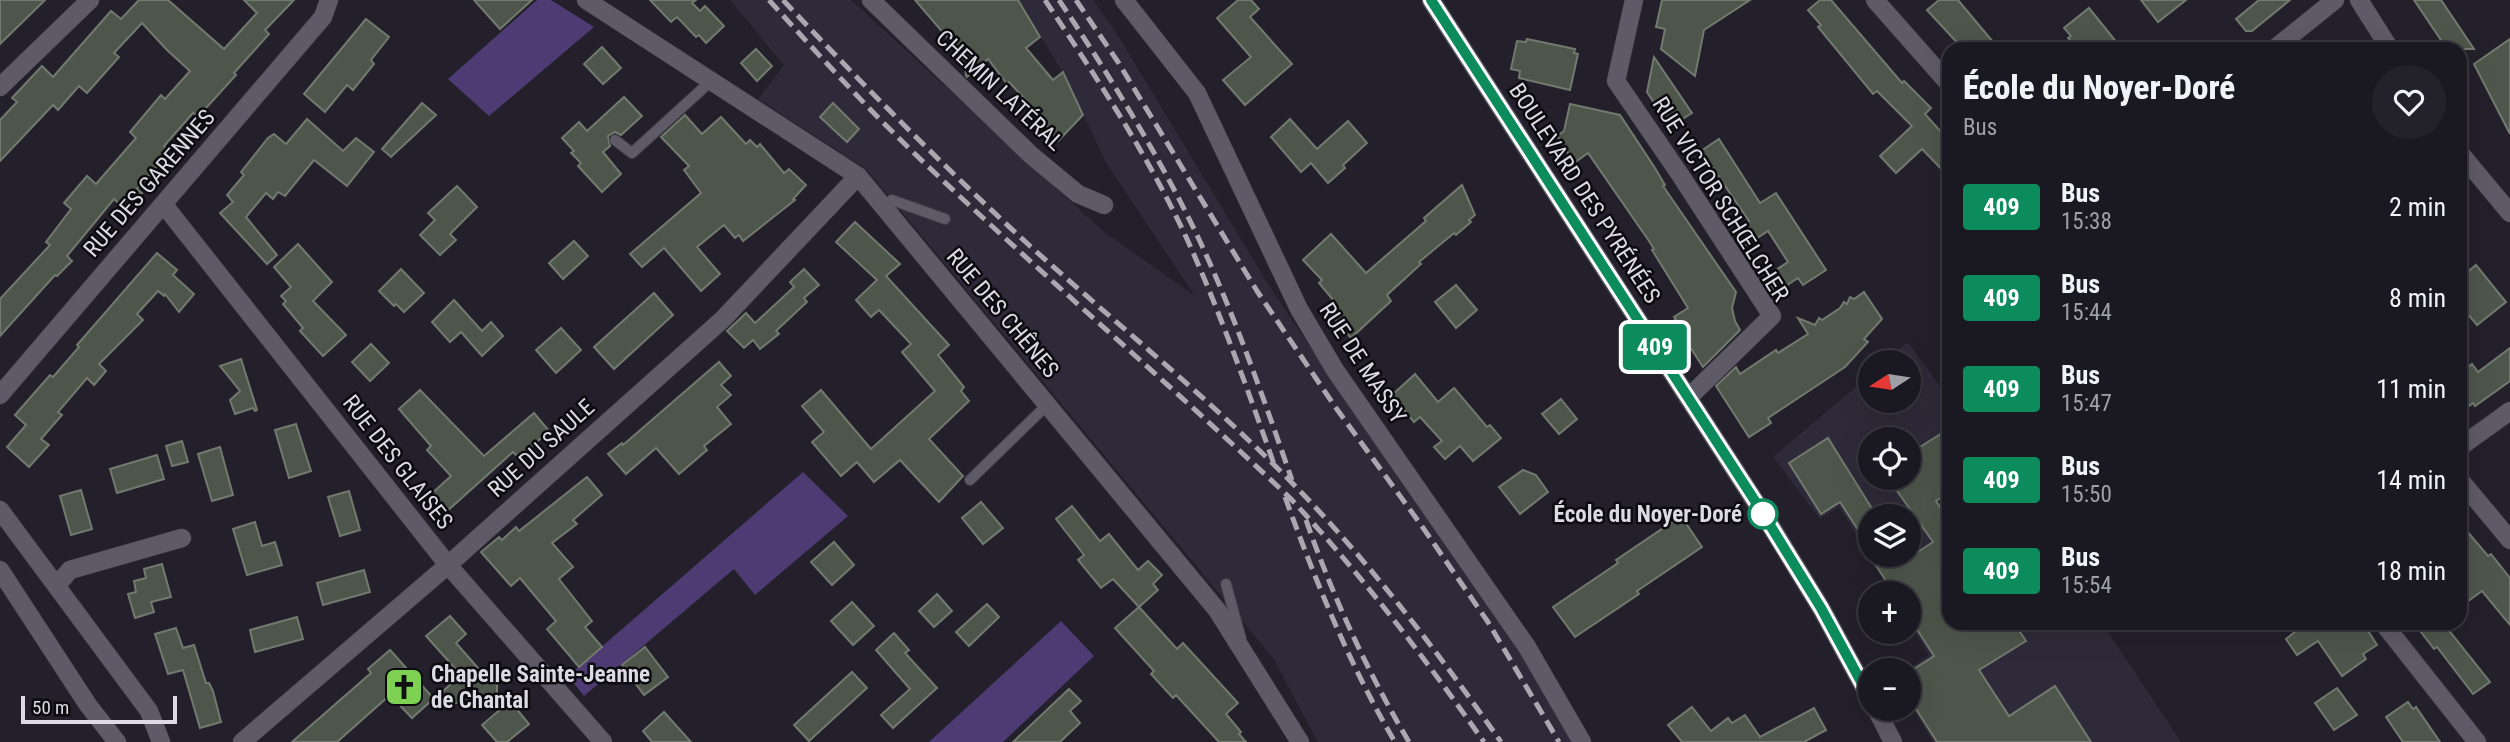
<!DOCTYPE html>
<html lang="fr">
<head>
<meta charset="utf-8">
<style>
	body { margin:0; font-family:"Roboto Condensed",sans-serif; background:#232129; color:#f1f3f6; height:100vh; display:flex; flex-direction:column; font-size:26px; white-space:nowrap }
	* { box-sizing:border-box; margin:0 }
	p { font-size:23px; color:#9fa0a5 }
	.icon { flex:none; width:38px; height:38px; fill:none; stroke:currentColor; stroke-width:2; stroke-linecap:round; stroke-linejoin:round }
	.map { position:relative; flex:1; overflow:hidden }
	.drawer { position:absolute; left:1942px; top:42px; width:525px; height:588px; display:flex; flex-direction:column; background:#1a1820; border-radius:21px; box-shadow:0 7px 28px #0002,0 0 0 2px #38373e }
	.drawer>* { flex:none }
	.badge { padding:0 14px; border-radius:5px; font-size:24px; line-height:46px }
	.needle { width:46px; rotate:258deg }
	.controls { position:absolute; left:1858px; top:350px; display:grid; gap:14px }
	.controls a { display:grid; place-items:center; width:63px; height:63px; border-radius:50%; background:#1a1820; box-shadow:0 7px 28px #0002,0 0 0 2px #38373e; font-size:35px }
	.scale { position:absolute; left:21px; bottom:18px; width:156px; box-sizing:border-box; padding-left:7px; border:4px solid #dcdae2; border-top:0; font-size:19px; line-height:24px; white-space:nowrap; color:#dcdae2; -webkit-text-stroke:5px #0c0b0f; paint-order:stroke }
	.map>.badge { position:absolute; translate:-50% -50%; box-shadow:0 0 0 4px #fff }
	.round { display:grid; place-items:center; flex:none; width:74px; height:74px; border-radius:37px; background:#232129 }
	.overview { display:flex; align-items:center; justify-content:space-between; height:119px; padding:0 21px }
	h1 { font-size:33px; font-weight:800; line-height:52px }
	ul { padding:0; list-style:none }
	li { display:flex; align-items:center; gap:21px; height:91px; padding:0 21px }
	li div { flex:1 }
	li b { display:block; font-size:26px }
	li em { font-style:normal }
	li .badge { min-width:77px; font-weight:700; text-align:center }
	.map>svg:first-child { display:block }
	.built { fill:#2f2a39; fill-rule:evenodd }
	.green { fill:#4e3b73 }
	.building { fill:#4e564b; stroke:#727a6f; stroke-width:2 }
	.lines { fill:none; stroke-linecap:round; stroke-linejoin:round }
	.service-casing { stroke:#3e3c45; stroke-width:12 }
	.minor-casing { stroke:#3e3c45; stroke-width:19 }
	.tertiary-casing { stroke:#3e3c45; stroke-width:19 }
	.secondary-casing { stroke:#3e3c45; stroke-width:19 }
	.service { stroke:#5e5a67; stroke-width:10 }
	.minor { stroke:#5e5a67; stroke-width:18 }
	.tertiary { stroke:#5e5a67; stroke-width:18 }
	.secondary { stroke:#5e5a67; stroke-width:18 }
	.rail { stroke:#a9a7b0; stroke-width:5; stroke-dasharray:14 7; stroke-linecap:butt }
	.line-casing { stroke:#fff; stroke-width:16 }
	.line { stroke:#0c8c5d; stroke-width:10 }
	.stop-dot { fill:#fff; stroke:#0c8c5d; stroke-width:3.5 }
	.labels { text-anchor:middle; stroke-width:5; stroke-linejoin:round; paint-order:stroke }
	.street-label { font-size:23px; fill:#dcdae2; stroke:#0c0b0f }
	.stop-label { font-size:23px; font-weight:bold; fill:#dcdae2; stroke:#0c0b0f; text-anchor:end }
	.poi-label { font-size:23px; font-weight:bold; fill:#dcdae2; stroke:#0c0b0f; text-anchor:start }
</style>
</head>
<body>
<div class="map">
<svg width="2510" height="742" viewBox="0 0 2510 742">
	<rect width="100%" height="100%" fill="#23202b"/>
	<g class="built">
		<polygon points="730,0 851,0 1103,231 1195,296 1105,161 1067,79 1018,0 1093,0 1117,34 1268,284 1329,375 1478,582 1574,742 1318,742 1273,658 866,169 758,99 784,65"/>
		<path d="M1908 342 1949 399 1950 623H2102L2181 742H1933L1909 702V670H1907L1929 655 1909 622V593H1892L1839 507 1820 519 1773 457 1871 374V401H1909V362H1885ZM1871 439H1909V478H1871ZM1871 516H1909V555H1871Z"/>
	</g>
	<g class="green">
		<polygon points="537,0 551,0 594,27 489,116 448,79"/>
		<polygon points="803,472 848,516 755,595 734,569 584,696 568,676"/>
		<polygon points="1061,621 1094,656 1003,742 929,742"/>
	</g>
	<g class="building">
		<polygon points="0,0 45,0 0,44"/>
		<polygon points="139,0 168,0 224,49 257,13 244,0 294,0 265,30 269,34 234,73 236,75 198,117 193,113 164,146 170,152 137,189 142,193 126,210 114,199 67,256 72,261 57,276 55,275 0,336 0,299 50,245 46,242 71,209 64,203 87,176 96,184 136,138 130,132 161,95 165,99 190,71 167,50 142,23 114,53 119,57 87,93 79,86 58,110 53,105 0,161 0,120 17,102 12,98 42,66 53,77 111,11 121,19"/>
		<polygon points="474,0 532,0 500,29"/>
		<polygon points="650,0 696,0 692,3 700,11 705,6 724,26 706,43 699,35 696,37 677,17 671,22"/>
		<polygon points="915,0 1018,0 1040,37 1026,48 1053,80 1063,72 1083,115 1058,141 1033,108 1009,82 1007,84 988,59 967,77 966,76 965,65 954,54 958,50"/>
		<polygon points="1238,0 1251,0 1259,9 1250,17 1292,64 1245,105 1223,80 1251,57 1217,18"/>
		<polygon points="1662,0 1750,0 1704,30 1695,76 1661,49 1665,29 1656,27"/>
		<polygon points="1820,0 1831,0 1902,83 1904,81 1931,108 1925,114 1950,142 1950,178 1922,149 1896,173 1880,156 1912,126 1877,91 1873,94 1818,27 1821,25 1808,10"/>
		<polygon points="1939,0 1958,0 1999,49 1963,49 1927,10"/>
		<polygon points="2141,0 2186,0 2158,22"/>
		<polygon points="2259,0 2290,0 2252,31 2246,31 2236,19"/>
		<polygon points="2414,0 2441,0 2474,49 2447,49"/>
		<polygon points="2089,8 2122,49 2078,49 2068,38 2071,36 2064,28"/>
		<polygon points="366,19 389,37 371,60 374,64 353,90 347,85 325,112 304,94"/>
		<polygon points="1527,39 1575,49 1574,53 1578,54 1570,90 1519,78 1520,71 1511,69 1517,41 1526,42"/>
		<polygon points="2510,39 2510,134 2474,64"/>
		<polygon points="602,47 621,68 603,84 584,64"/>
		<polygon points="756,49 772,66 757,81 741,63"/>
		<polygon points="1654,57 1692,113 1670,127 1647,92"/>
		<polygon points="624,97 642,116 621,135 615,132 608,136 610,146 603,152 621,174 602,192 578,166 581,163 571,153 574,151 562,138 579,122 587,131"/>
		<polygon points="422,103 436,115 391,157 382,149"/>
		<polygon points="833,103 859,129 847,142 820,117"/>
		<polygon points="1570,104 1620,115 1655,168 1665,185 1663,186 1736,292 1732,308 1735,321 1740,330 1703,367 1673,321 1676,319 1674,317 1688,308 1652,250 1654,249 1649,241 1588,153 1574,163 1557,136 1564,131"/>
		<polygon points="685,115 702,134 721,117 746,144 750,140 757,147 760,144 784,173 789,169 806,185 793,199 795,200 743,241 739,235 735,238 724,225 697,247 720,274 701,291 664,248 642,267 630,254 701,193 684,170 689,166 661,137"/>
		<polygon points="307,119 343,151 356,138 374,152 347,186 314,160 285,196 278,192 273,199 266,193 246,217 277,255 267,264 220,213 233,202 227,195 244,175 241,172 268,138 274,134 286,144"/>
		<polygon points="1290,119 1317,149 1348,121 1367,143 1343,165 1345,168 1328,183 1311,163 1301,172 1271,137"/>
		<polygon points="1719,139 1760,203 1776,193 1826,270 1803,285 1798,278 1775,293 1765,277 1788,262 1768,231 1745,246 1735,230 1749,221 1701,151"/>
		<polygon points="1462,185 1475,215 1469,220 1471,222 1456,235 1454,233 1419,262 1421,264 1387,295 1391,301 1351,338 1332,316 1337,312 1330,304 1334,301 1319,283 1322,280 1303,260 1331,234 1366,273 1426,221 1424,218"/>
		<polygon points="457,186 477,207 450,234 456,240 440,255 420,235 435,220 428,213"/>
		<polygon points="855,222 900,264 886,276 949,345 938,355 964,387 961,391 969,401 929,439 963,476 939,502 900,460 874,482 857,462 841,476 812,442 824,432 802,406 821,390 871,449 935,391 902,352 911,344 879,310 871,317 856,300 877,280 836,242"/>
		<polygon points="574,241 588,256 563,279 549,263"/>
		<polygon points="298,244 332,282 313,301 346,335 323,356 300,331 303,328 283,304 286,301 281,296 291,287 274,267"/>
		<polygon points="157,253 177,270 173,275 194,294 179,312 165,294 164,296 158,291 137,314 143,320 99,364 106,371 94,385 87,378 58,412 62,415 41,439 49,445 29,467 7,447 26,425 15,415 50,375 53,377 79,347 77,345"/>
		<polygon points="2476,265 2506,302 2477,325 2460,305 2460,278"/>
		<polygon points="401,269 424,293 404,312 396,304 394,306 379,291"/>
		<polygon points="804,269 819,285 804,298 807,302 776,331 779,334 760,349 753,340 744,348 727,331 746,313 755,323 794,287 790,282"/>
		<polygon points="1456,285 1477,310 1456,328 1435,302"/>
		<polygon points="1864,292 1882,319 1864,339 1868,342 1845,367 1768,418 1771,423 1749,437 1716,386 1736,367 1740,374 1776,350 1778,353 1808,334 1798,318 1815,325 1819,318 1822,320 1840,308 1844,302 1847,304 1850,297 1854,299"/>
		<polygon points="654,293 673,315 614,369 594,347"/>
		<polygon points="454,300 482,331 491,322 503,336 482,356 461,332 450,342 432,322"/>
		<polygon points="561,328 581,350 556,373 536,350"/>
		<polygon points="371,344 389,363 370,381 352,362"/>
		<polygon points="2510,348 2510,381 2475,406 2473,403 2460,413 2460,373 2472,364 2478,372"/>
		<polygon points="241,359 257,410 255,411 253,408 235,414 230,400 240,391 220,366"/>
		<polygon points="719,362 731,376 721,385 731,395 717,407 731,424 704,446 707,450 679,474 656,448 626,474 608,454 622,443 623,445"/>
		<polygon points="1415,374 1438,402 1454,388 1487,427 1490,425 1501,438 1473,461 1460,446 1445,459 1434,447 1442,441 1420,417 1414,422 1392,395"/>
		<polygon points="420,390 484,456 534,413 549,431 519,458 513,452 445,513 430,495 451,476 427,450 431,446 399,409"/>
		<polygon points="1561,399 1577,419 1559,434 1542,414"/>
		<polygon points="296,424 311,471 289,478 275,430"/>
		<polygon points="1950,428 1950,492 1936,501 1950,522 1950,623 2014,623 2026,641 1979,670 2009,716 2055,686 2091,742 1937,742 1909,698 1909,672 1934,656 1909,617 1909,593 1894,593 1869,555 1913,555 1933,542 1888,478 1909,478 1909,454"/>
		<polygon points="1828,438 1871,507 1871,550 1840,502 1821,514 1789,463"/>
		<polygon points="182,441 188,462 172,466 166,446"/>
		<polygon points="220,447 233,495 212,501 198,454"/>
		<polygon points="157,455 164,479 117,493 110,469"/>
		<polygon points="1523,470 1536,475 1548,492 1520,514 1499,487"/>
		<polygon points="587,477 602,495 573,520 577,524 552,543 573,567 559,579 592,621 585,627 602,647 579,667 547,629 556,621 520,578 511,586 481,552 499,537 502,540 516,527 519,531"/>
		<polygon points="81,490 92,529 71,535 60,496"/>
		<polygon points="349,491 360,530 340,536 328,497"/>
		<polygon points="981,502 1003,528 983,544 962,518"/>
		<polygon points="1072,506 1100,541 1109,534 1138,570 1148,561 1162,575 1153,584 1158,590 1139,607 1113,579 1101,588 1078,560 1084,555 1056,519"/>
		<polygon points="1681,516 1702,547 1637,591 1639,594 1575,637 1553,607 1618,563 1616,560"/>
		<polygon points="255,522 262,546 275,542 282,565 247,575 233,529"/>
		<polygon points="2460,523 2488,556 2491,554 2510,578 2510,625 2482,591 2460,607"/>
		<polygon points="834,542 854,565 832,585 811,562"/>
		<polygon points="162,564 171,597 151,602 154,612 135,618 128,594 136,592 134,581 146,578 144,569"/>
		<polygon points="364,570 370,592 323,605 317,583"/>
		<polygon points="937,594 952,611 934,627 919,611"/>
		<polygon points="852,602 874,626 853,645 831,621"/>
		<polygon points="987,604 999,617 969,646 956,632"/>
		<polygon points="1139,607 1177,649 1183,643 1238,703 1226,714 1241,732 1239,734 1246,742 1219,742 1176,695 1173,698 1151,674 1154,671 1115,628"/>
		<polygon points="450,616 466,634 456,643 485,676 492,677 491,683 497,684 497,706 431,701 412,718 390,695 337,742 292,742 371,673 368,669 390,650 434,699 461,675 426,636"/>
		<polygon points="297,617 303,639 255,652 250,630"/>
		<polygon points="2306,623 2346,623 2351,631 2363,623 2377,645 2363,654 2366,659 2342,676 2318,641 2297,655 2286,639"/>
		<polygon points="2414,623 2443,623 2490,682 2473,694 2437,647 2434,649"/>
		<polygon points="176,628 183,648 194,645 206,683 209,683 213,691 221,722 200,728 183,670 168,674 155,634"/>
		<polygon points="894,633 909,650 905,653 937,688 893,728 881,715 910,689 876,650"/>
		<polygon points="645,647 668,677 644,695 622,665"/>
		<polygon points="852,672 867,688 809,741 794,725"/>
		<polygon points="2337,688 2357,715 2334,730 2315,703"/>
		<polygon points="1069,689 1081,701 1070,711 1080,723 1060,742 1013,742"/>
		<polygon points="510,701 529,724 507,742 497,742 482,725"/>
		<polygon points="2408,702 2413,709 2416,707 2440,742 2403,742 2386,717"/>
		<polygon points="1692,707 1711,731 1728,718 1732,723 1745,715 1760,737 1814,708 1826,730 1804,742 1682,742 1668,725"/>
		<polygon points="664,712 691,742 652,742 643,731"/>
	</g>
	<g class="lines">
		<defs>
			<g id="service">
				<polyline points="615,140 632,153 711,81"/>
				<polyline points="883,207 892,200 945,219"/>
				<polyline points="970,480 1047,405"/>
				<polyline points="1226,584 1241,639"/>
			</g>
			<g id="minor">
				<polyline points="586,0 858,176 1217,610 1300,742"/>
				<polyline points="871,0 1031,155 1078,194 1104,205"/>
				<polyline points="1124,0 1197,93 1299,309 1335,370 1527,647 1582,742"/>
				<polyline points="1431,0 1764,515 1821,608 1871,700"/>
				<polyline points="1634,0 1616,81 1681,176 1772,316 1688,398"/>
				<polyline points="1875,0 1950,85"/>
				<polyline points="2274,49 2335,0"/>
				<polyline points="0,87 90,0"/>
				<polyline points="164,205 448,565 603,742"/>
				<polyline points="0,395 323,17 329,0"/>
				<polyline points="2460,447 2510,411"/>
				<polyline points="2460,480 2510,540"/>
				<polyline points="57,585 70,570 182,538"/>
				<polyline points="2383,623 2477,742"/>
				<polyline points="1876,709 1893,742"/>
				<polyline points="242,742 448,565 723,319 858,176"/>
			</g>
			<g id="tertiary">
				<polyline points="2359,0 2390,49"/>
				<polyline points="2460,153 2510,213"/>
			</g>
			<g id="secondary">
				<polyline points="0,510 149,711 161,742"/>
				<polyline points="0,570 88,705 117,742"/>
			</g>
		</defs>
		<use href="#service" class="service-casing"/>
		<use href="#minor" class="minor-casing"/>
		<use href="#tertiary" class="tertiary-casing"/>
		<use href="#secondary" class="secondary-casing"/>
		<use href="#service" class="service"/>
		<use href="#minor" class="minor"/>
		<use href="#tertiary" class="tertiary"/>
		<use href="#secondary" class="secondary"/>
		<g class="rail">
			<path d="M769 0C816 52 864 105 915 154 1037 271 1167 381 1290 498 1361 574 1424 657 1484 742"/>
			<path d="M783 0C863 85 944 167 1030 246 1120 327 1216 404 1300 491 1374 568 1440 655 1501 742"/>
			<path d="M1045 0C1096 77 1148 155 1187 239 1220 312 1247 388 1274 464"/>
			<path d="M1059 0C1109 75 1157 152 1196 233 1234 313 1263 397 1292 480"/>
			<polyline points="1076,0 1118,62 1257,291 1336,408 1419,522 1488,622 1559,742"/>
			<path d="M1285 497C1316 582 1349 664 1395 742"/>
			<path d="M1306 520C1333 597 1367 671 1409 742"/>
		</g>
	</g>
	<g class="lines">
		<defs>
			<polyline id="line" points="1431,0 1757,504 1821,608 1871,700"/>
		</defs>
		<use href="#line" class="line-casing"/>
		<use href="#line" class="line"/>
	</g>
	<defs>
		<symbol id="church-square" viewBox="-11 -11 22 22"><rect x="-9" y="-9" width="18" height="18" rx="4" fill="#7ed153" stroke="#0c0b0f"/><path d="M-1.2-6h2.4v3.5h3.3v2.4h-3.3V6h-2.4V-.1h-3.3v-2.4h3.3Z" fill="#111"/></symbol>
	</defs>
	<g fill-rule="evenodd">
		<use href="#church-square" x="382" y="665" width="44" height="44"/>
	</g>
	<circle class="stop-dot" cx="1763" cy="514" r="14"/>
	<g class="labels">
		<g class="street-label">
			<text transform="translate(1000 90) rotate(43)" y="8">CHEMIN LATÉRAL</text>
			<text transform="translate(149 183) rotate(-49)" y="8">RUE DES GARENNES</text>
			<text transform="translate(1585 193) rotate(57)" y="8">BOULEVARD DES PYRÉNÉES</text>
			<text transform="translate(1721 199) rotate(58)" y="8">RUE VICTOR SCHŒLCHER</text>
			<text transform="translate(1003 313) rotate(50)" y="8">RUE DES CHÊNES</text>
			<text transform="translate(1363 363) rotate(57)" y="8">RUE DE MASSY</text>
			<text transform="translate(541 448) rotate(-42)" y="8">RUE DU SAULE</text>
			<text transform="translate(398 462) rotate(52)" y="8">RUE DES GLAISES</text>
		</g>
		<g class="stop-label">
			<text x="1742" y="522">École du Noyer-Doré</text>
		</g>
		<g class="poi-label">
			<text x="431" y="682">Chapelle Sainte-Jeanne<tspan x="431" dy="26">de Chantal</tspan></text>
		</g>
	</g>
</svg>
<div class="controls">
<a><svg class="needle" viewBox="-14 -14 28 28"><path d="M0-13l5 13h-10z" fill="#e53935"/><path d="M0 13l5-13h-10z" fill="#9fa0a5"/></svg></a>
<a><svg class="icon" aria-label="locate" viewBox="0 0 24 24"><circle cx="12" cy="12" r="6"/><path d="M12 2v4M12 18v4M2 12h4M18 12h4"/></svg></a>
<a><svg class="icon" aria-label="layers" viewBox="0 0 24 24"><path d="M12 4l9 5-9 5-9-5zM3 14l9 5 9-5"/></svg></a>
<a>+</a>
<a>−</a>
</div>
<div class="scale">50 m</div>
<b class="badge" style="left:1655px;top:347px;background:#0c8c5d;color:#fff">409</b>
<section class="drawer">
<div class="overview"><div><h1>École du Noyer-Doré</h1><p>Bus</p></div><a class="round"><svg class="icon" aria-label="heart" viewBox="0 0 24 24"><path d="M12 20l-8-8c-3-5 5-10 8-4 3-6 11-1 8 4z"/></svg></a></div>
<ul>
<li><span class="badge" style="background:#0c8c5d;color:#fff">409</span><div><b>Bus</b><p>15:38</p></div><em>2 min</em></li>
<li><span class="badge" style="background:#0c8c5d;color:#fff">409</span><div><b>Bus</b><p>15:44</p></div><em>8 min</em></li>
<li><span class="badge" style="background:#0c8c5d;color:#fff">409</span><div><b>Bus</b><p>15:47</p></div><em>11 min</em></li>
<li><span class="badge" style="background:#0c8c5d;color:#fff">409</span><div><b>Bus</b><p>15:50</p></div><em>14 min</em></li>
<li><span class="badge" style="background:#0c8c5d;color:#fff">409</span><div><b>Bus</b><p>15:54</p></div><em>18 min</em></li>
</ul>
</section>
</div>
</body>
</html>
